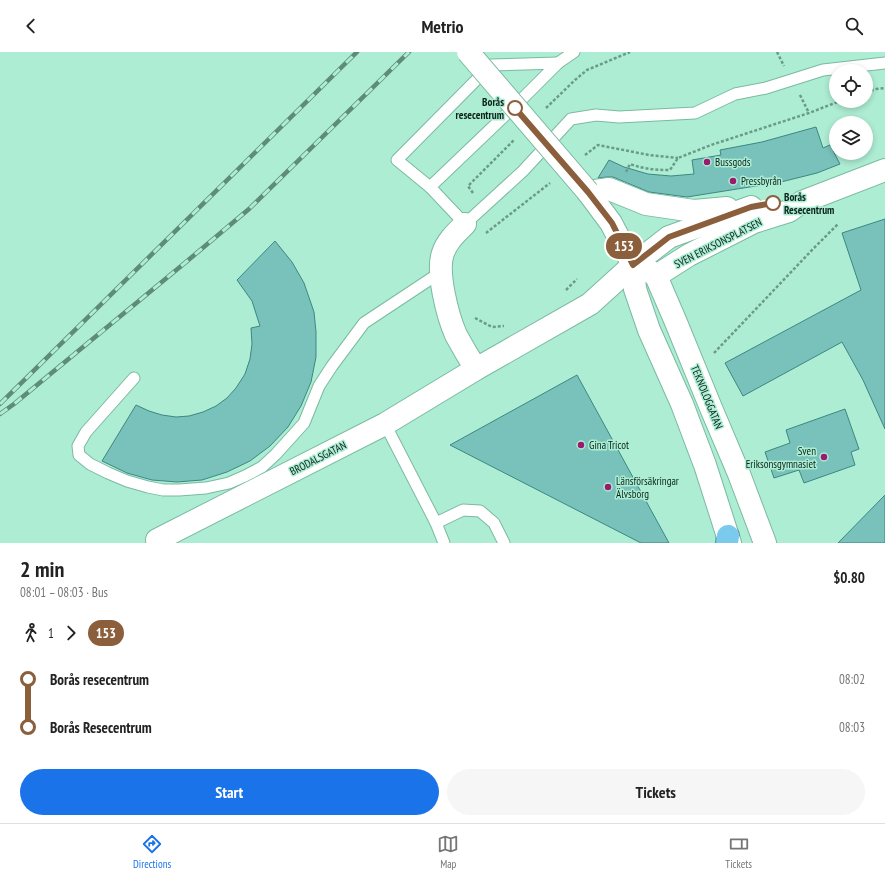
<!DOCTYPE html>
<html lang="en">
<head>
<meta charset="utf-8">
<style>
	body { margin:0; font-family:"PT Sans Narrow",sans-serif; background:#f6f6f6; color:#222; height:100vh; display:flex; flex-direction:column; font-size:15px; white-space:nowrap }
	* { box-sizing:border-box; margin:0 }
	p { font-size:13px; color:#767676 }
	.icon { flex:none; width:22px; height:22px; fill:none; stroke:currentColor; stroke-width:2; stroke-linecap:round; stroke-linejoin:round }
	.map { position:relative; height:491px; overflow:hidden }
	.drawer { display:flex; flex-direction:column; background:#fff; flex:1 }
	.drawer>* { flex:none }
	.badge { padding:0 8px; border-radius:13px; font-size:14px; line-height:26px }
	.buttons { position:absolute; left:829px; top:12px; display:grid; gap:8px }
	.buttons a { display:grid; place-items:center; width:44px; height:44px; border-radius:50%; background:#fff; box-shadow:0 2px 6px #0003; font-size:20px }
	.map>.badge { position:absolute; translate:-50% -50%; box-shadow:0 0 0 2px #fff }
	.legs { display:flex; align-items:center; gap:6px; height:44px; padding:0 20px; font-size:13px }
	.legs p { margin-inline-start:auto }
	.overview { display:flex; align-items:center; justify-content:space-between; height:68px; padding:0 20px }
	h1 { font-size:22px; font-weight:600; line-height:30px }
	.action { display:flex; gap:8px; margin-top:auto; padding:8px 20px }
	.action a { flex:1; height:46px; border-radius:24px; background:#1a73e8; color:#fff; font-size:16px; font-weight:600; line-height:46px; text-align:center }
	.action a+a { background:#f6f6f6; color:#222 }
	ul { padding:0 20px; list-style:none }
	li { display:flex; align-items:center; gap:14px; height:48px; font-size:15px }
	li i { display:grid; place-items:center; width:6px; height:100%; margin:0 5px; background:currentColor }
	li i::after { content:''; width:10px; height:10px; margin:-5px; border:3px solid; border-radius:50%; background:#fff }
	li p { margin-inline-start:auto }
	li:first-child i { background:linear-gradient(#0000 50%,currentColor 0) }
	li:last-child i { background:linear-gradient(currentColor 50%,#0000 0) }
	header { display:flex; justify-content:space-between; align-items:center; height:52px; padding:0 20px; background:#fff; font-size:18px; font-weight:600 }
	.dock { display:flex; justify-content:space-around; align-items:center; height:56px; border-top:1px solid #e0e0e0; background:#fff; font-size:11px; color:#767676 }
	.dock a { display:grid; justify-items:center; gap:2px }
	.dock .current { color:#1a73e8 }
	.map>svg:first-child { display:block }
	.building { fill:#79c2bb; stroke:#3e8781 }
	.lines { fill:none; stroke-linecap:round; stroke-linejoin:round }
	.lane-casing { stroke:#7bbaa1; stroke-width:13 }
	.street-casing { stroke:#7bbaa1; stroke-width:24 }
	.secondary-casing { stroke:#7bbaa1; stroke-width:24 }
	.highway-casing { stroke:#5290a4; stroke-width:24 }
	.path { stroke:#6b9b88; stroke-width:2.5; stroke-dasharray:3 2; stroke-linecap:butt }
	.lane { stroke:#fff; stroke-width:11 }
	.street { stroke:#fff; stroke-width:22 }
	.secondary { stroke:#fff; stroke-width:22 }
	.highway { stroke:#79caed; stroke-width:22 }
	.rail-casing { stroke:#5e8b7a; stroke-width:4.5 }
	.rail { stroke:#adedd3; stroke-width:3; stroke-dasharray:9; stroke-linecap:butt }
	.secondary-bridge-casing { stroke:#7bbaa1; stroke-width:24; stroke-linecap:butt }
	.secondary-bridge { stroke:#fff; stroke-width:22 }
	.line-1-casing { stroke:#fff; stroke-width:9 }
	.line-1 { stroke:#8b5e3c; stroke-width:6 }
	.stop-1-dot { fill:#fff; stroke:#8b5e3c; stroke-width:2 }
	.poi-dot { fill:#9c1a6d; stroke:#adedd3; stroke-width:1.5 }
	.labels { text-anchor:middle; stroke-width:3; stroke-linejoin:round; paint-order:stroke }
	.stop-label { font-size:11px; font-weight:bold; fill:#0b251c; stroke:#adedd3; text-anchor:end }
	.poi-label { font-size:11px; fill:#0b251c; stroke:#adedd3; text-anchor:start }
	.street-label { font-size:11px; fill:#0b251c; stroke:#adedd3 }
</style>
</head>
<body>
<header><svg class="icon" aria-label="back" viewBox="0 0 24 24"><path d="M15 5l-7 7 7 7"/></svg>Metrio<svg class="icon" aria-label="search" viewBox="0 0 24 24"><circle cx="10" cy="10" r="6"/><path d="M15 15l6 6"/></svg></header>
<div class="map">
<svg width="885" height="491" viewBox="0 0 885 491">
	<rect width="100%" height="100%" fill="#adedd3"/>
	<g class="building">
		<polygon points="816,75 823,96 830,93 840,112 817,121 781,130 687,145 649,140 613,125 607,125 598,126 609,108 624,115 648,122 671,124 694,122 692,108 721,103 720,98 762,90"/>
		<polygon points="885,167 885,377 863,328 842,290 743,344 725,311 861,238 842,181"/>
		<polygon points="275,189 292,210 304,231 314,260 316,280 316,305 311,330 301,354 288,375 270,394 250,409 227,420 202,428 177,430 152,428 127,421 102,409 136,353 149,359 162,363 176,365 189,364 203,360 216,354 227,346 236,336 245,322 250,307 252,292 251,276 260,274 252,249 237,228"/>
		<polygon points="577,323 669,491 641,491 450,393"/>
		<polygon points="845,357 859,397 851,400 855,413 804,431 799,418 774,426 765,400 790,391 786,378"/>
		<polygon points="885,443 885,491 838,491"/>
	</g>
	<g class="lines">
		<defs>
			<g id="lane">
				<polyline points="574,0 558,11 519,50 430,135 465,172 523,119 571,67 596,63 619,65 695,61 735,42 766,36 823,18 885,11"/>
				<polyline points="430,135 397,108 491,13 558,11"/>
				<polyline points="134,326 86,380 78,394 79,403 90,412 108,421 127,429 148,435 163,438 179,438 206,436 229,431 245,424 262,415 276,402 304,371 319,334 332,314 364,271 441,220"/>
				<polyline points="385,372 436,471"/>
				<polyline points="444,491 436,471 463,458 480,459 494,471 504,491"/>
			</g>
			<g id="street">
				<polyline points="588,140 609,137 646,152 694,159 727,156"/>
				<path d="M465 172C456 181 447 189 443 201 436 220 448 265 456 283 462 294 469 306 476 317"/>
				<polyline points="656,224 689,203 754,170 789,159 802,150 885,118"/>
				<polyline points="157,488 385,372 476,317 590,252 633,213 669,185 751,155"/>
			</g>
			<g id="secondary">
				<polyline points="588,140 611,171 633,213 635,237 649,278 682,352 705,413 730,491"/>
				<polyline points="633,213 647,217 656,224 675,268 711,356 739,422 765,491"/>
			</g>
			<polyline id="highway" points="727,491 728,484"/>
		</defs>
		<use href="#lane" class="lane-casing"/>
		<use href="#street" class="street-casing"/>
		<use href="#secondary" class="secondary-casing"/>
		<use href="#highway" class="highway-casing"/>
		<g class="path">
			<polyline points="777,0 784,14"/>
			<polyline points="866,40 876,37 885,36"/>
			<polyline points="800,43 809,61"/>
			<polyline points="546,56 575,28 587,18 630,0"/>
			<polyline points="585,103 598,93 649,103 678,106"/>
			<path d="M626 120 630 112C644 117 655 118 670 118L678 106 711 93 809 61 840 49"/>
			<polyline points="473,141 468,134 514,88"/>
			<polyline points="486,181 550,131"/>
			<polyline points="566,238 577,227"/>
			<polyline points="475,266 492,275 504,274"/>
			<polyline points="714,301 813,197 838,172"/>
		</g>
		<use href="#lane" class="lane"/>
		<use href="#street" class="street"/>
		<use href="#secondary" class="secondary"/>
		<use href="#highway" class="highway"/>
		<defs>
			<g id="rail">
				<polyline points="0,352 357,0"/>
				<polyline points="0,362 14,352 186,210 249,157 409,0"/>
			</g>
		</defs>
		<use href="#rail" class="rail-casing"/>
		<use href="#rail" class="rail"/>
		<defs>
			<polyline id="secondary-bridge" points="468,0 588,140"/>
		</defs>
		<use href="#secondary-bridge" class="secondary-bridge-casing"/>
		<use href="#secondary-bridge" class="secondary-bridge"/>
	</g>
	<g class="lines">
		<defs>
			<polyline id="line-1" points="515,56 588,140 612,171 633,213 669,185 751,155 773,151"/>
		</defs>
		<use href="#line-1" class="line-1-casing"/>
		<use href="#line-1" class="line-1"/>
	</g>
	<g class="stop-1-dot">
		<circle cx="515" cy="56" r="7"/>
		<circle cx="773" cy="151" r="7"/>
	</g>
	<g class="poi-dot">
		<circle cx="707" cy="110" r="4"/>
		<circle cx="733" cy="129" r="4"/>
		<circle cx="581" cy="393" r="4"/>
		<circle cx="824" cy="405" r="4"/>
		<circle cx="608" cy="435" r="4"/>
	</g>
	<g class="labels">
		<g class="stop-label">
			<text x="504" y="54">Borås<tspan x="504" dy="13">resecentrum</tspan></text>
			<text x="784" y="149" text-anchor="start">Borås<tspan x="784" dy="13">Resecentrum</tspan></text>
		</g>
		<g class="poi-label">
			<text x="715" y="114">Bussgods</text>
			<text x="741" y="133">Pressbyrån</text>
			<text x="589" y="397">Gina Tricot</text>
			<text x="816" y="403" text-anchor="end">Sven<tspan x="816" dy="13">Eriksonsgymnasiet</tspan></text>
			<text x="616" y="433">Länsförsäkringar<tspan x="616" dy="13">Älvsborg</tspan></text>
		</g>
		<g class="street-label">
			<text transform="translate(718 191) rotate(-27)" y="4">SVEN ERIKSONSPLATSEN</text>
			<text transform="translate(707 345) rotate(68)" y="4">TEKNOLOGGATAN</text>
			<text transform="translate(318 406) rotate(-27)" y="4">BRODALSGATAN</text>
		</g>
	</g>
</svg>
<div class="buttons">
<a><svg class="icon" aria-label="locate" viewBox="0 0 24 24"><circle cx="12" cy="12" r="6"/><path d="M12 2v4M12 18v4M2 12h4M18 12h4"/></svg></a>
<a><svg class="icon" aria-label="layers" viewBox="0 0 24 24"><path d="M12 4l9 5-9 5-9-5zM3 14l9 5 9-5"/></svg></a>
</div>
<b class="badge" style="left:624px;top:194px;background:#8b5e3c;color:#fff">153</b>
</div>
<section class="drawer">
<div class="overview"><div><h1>2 min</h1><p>08:01 – 08:03 · Bus</p></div><b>$0.80</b></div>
<div class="legs"><svg class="icon" aria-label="walk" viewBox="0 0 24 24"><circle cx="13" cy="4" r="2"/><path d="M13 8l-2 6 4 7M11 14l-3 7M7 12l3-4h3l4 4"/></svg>1<svg class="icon" aria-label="forward" viewBox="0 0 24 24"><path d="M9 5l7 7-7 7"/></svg><b class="badge" style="background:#8b5e3c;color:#fff">153</b></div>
<ul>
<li><i style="color:#8b5e3c"></i><b>Borås resecentrum</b><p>08:02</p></li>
<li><i style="color:#8b5e3c"></i><b>Borås Resecentrum</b><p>08:03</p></li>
</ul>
<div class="action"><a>Start</a><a>Tickets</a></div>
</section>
<nav class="dock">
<a class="current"><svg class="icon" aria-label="directions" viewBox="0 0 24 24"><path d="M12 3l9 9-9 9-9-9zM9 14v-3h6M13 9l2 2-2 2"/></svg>Directions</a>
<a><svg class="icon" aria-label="map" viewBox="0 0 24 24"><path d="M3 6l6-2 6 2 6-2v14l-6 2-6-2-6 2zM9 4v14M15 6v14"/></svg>Map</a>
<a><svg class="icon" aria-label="tickets" viewBox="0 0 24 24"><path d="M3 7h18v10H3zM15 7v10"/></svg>Tickets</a>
</nav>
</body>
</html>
